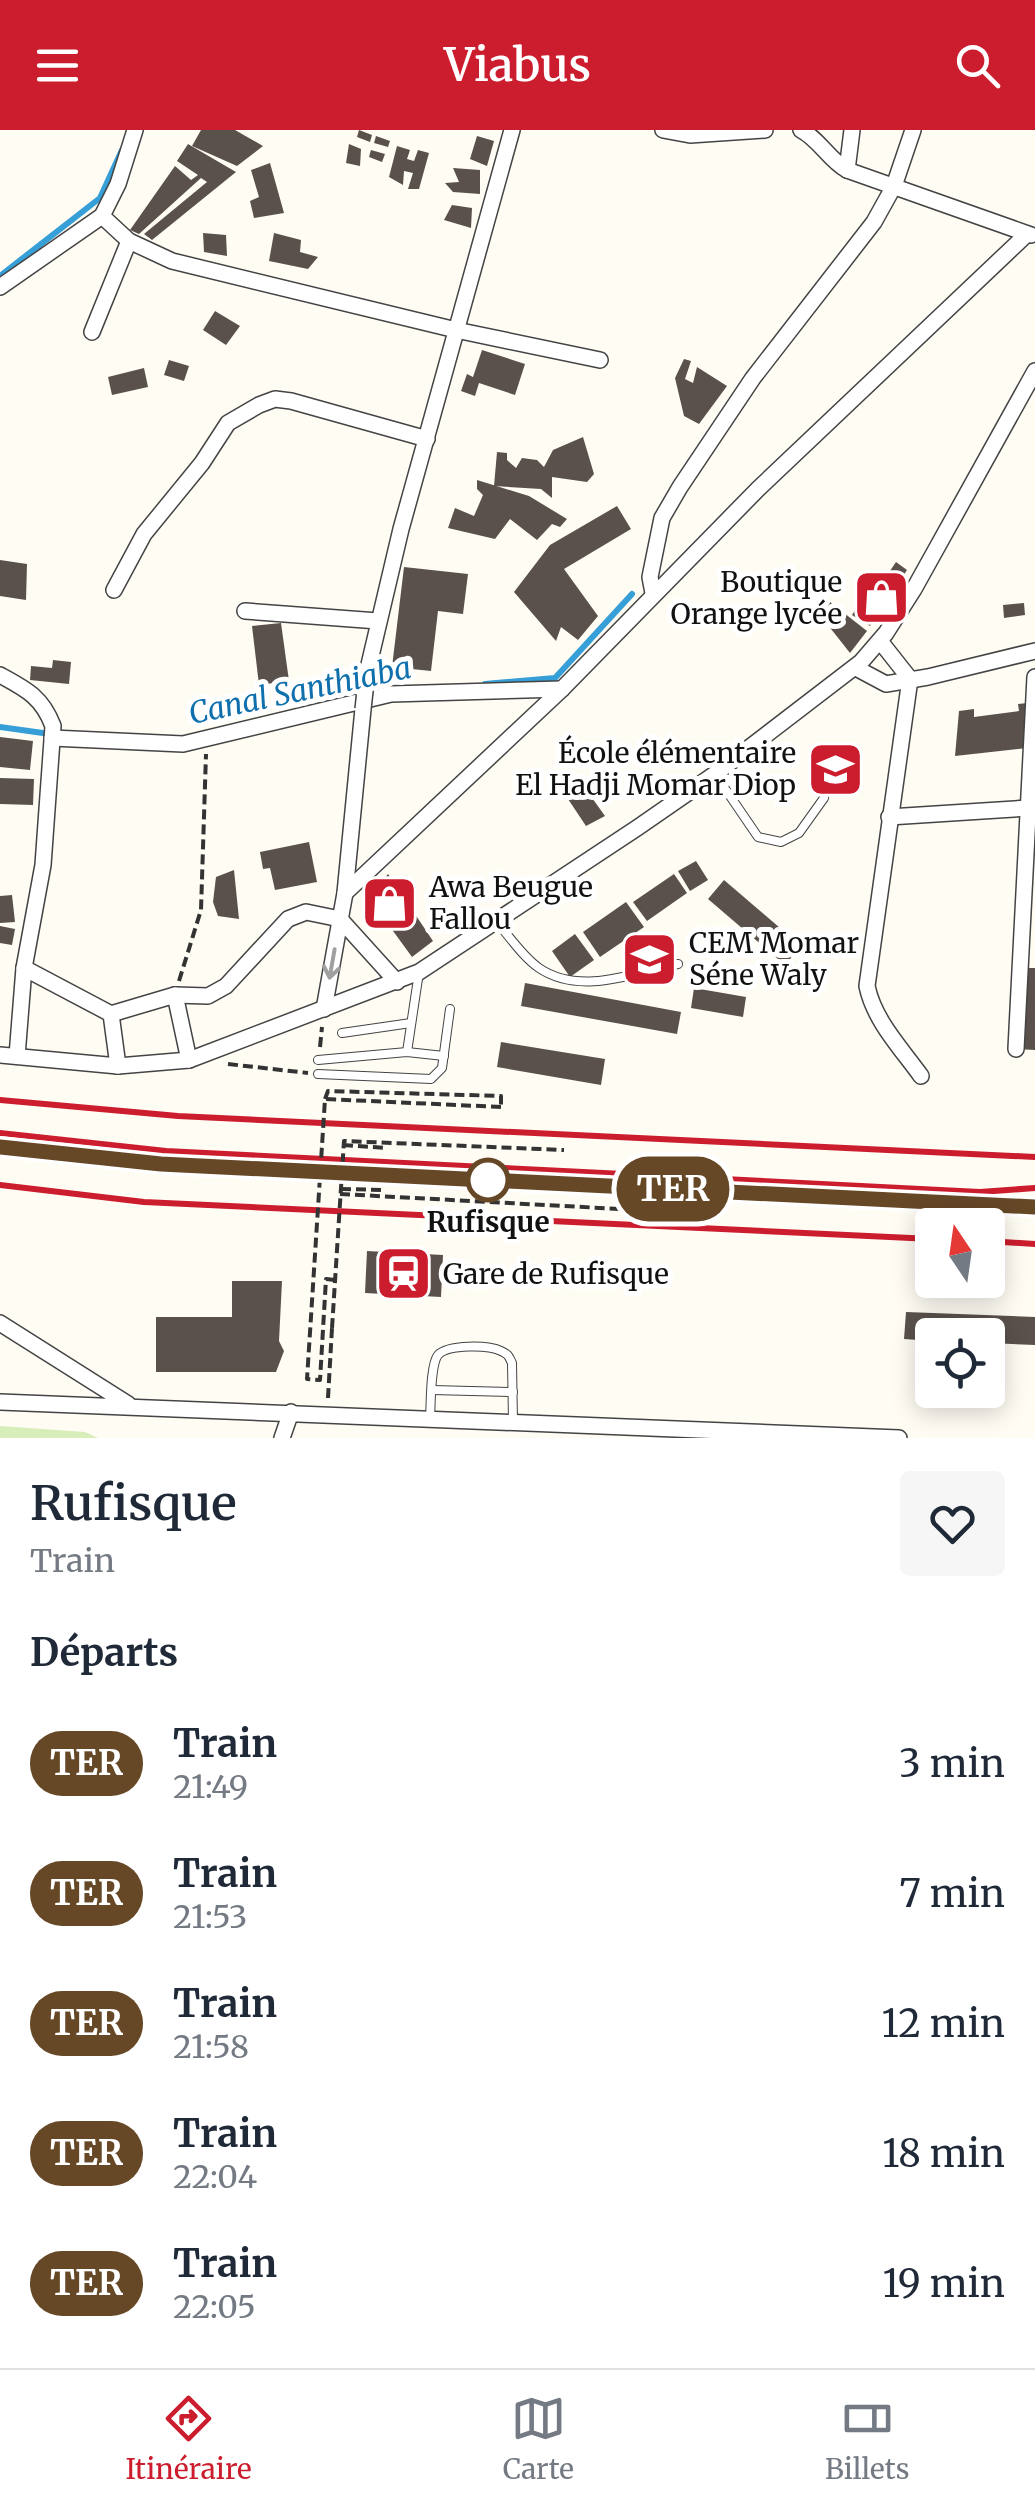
<!DOCTYPE html>
<html lang="fr">
<head>
<meta charset="utf-8">
<style>
	body { margin:0; font-family:Merriweather,serif; background:#f6f6f7; color:#1f2937; height:100vh; display:flex; flex-direction:column; font-size:38px; white-space:nowrap }
	* { box-sizing:border-box; margin:0 }
	p { font-size:32px; color:#747a83 }
	.icon { flex:none; width:55px; height:55px; fill:none; stroke:currentColor; stroke-width:2; stroke-linecap:round; stroke-linejoin:round }
	.map { position:relative; height:1308px; overflow:hidden }
	.sheet { display:flex; flex-direction:column; background:#fff; flex:1 }
	.sheet>* { flex:none }
	.badge { padding:0 20px; border-radius:32px; font-size:35px; line-height:65px }
	.needle { width:65px; rotate:347deg }
	.tools { position:absolute; left:915px; top:1078px; display:grid; gap:20px }
	.tools a { display:grid; place-items:center; width:90px; height:90px; border-radius:10px; background:#fff; box-shadow:0 5px 25px #0003; font-size:50px }
	.map>.badge { position:absolute; translate:-50% -50%; box-shadow:0 0 0 5px #fff }
	h2 { padding:0 30px; font-size:38px; line-height:90px }
	.round { display:grid; place-items:center; flex:none; width:105px; height:105px; border-radius:10px; background:#f6f6f7 }
	.head { display:flex; align-items:center; justify-content:space-between; height:170px; padding:0 30px }
	h1 { font-size:48px; font-weight:600; line-height:75px }
	ul { padding:0; list-style:none }
	li { display:flex; align-items:center; gap:30px; height:130px; padding:0 30px }
	li div { flex:1 }
	li b { display:block; font-size:38px }
	li em { font-style:normal }
	li .badge { min-width:110px; font-weight:700; text-align:center }
	header { display:flex; justify-content:space-between; align-items:center; height:130px; padding:0 30px; background:#cc1d2e; color:#fff; font-size:45px; font-weight:600 }
	.tabs { display:flex; justify-content:space-around; align-items:center; height:140px; border-top:2px solid #e0e1e3; background:#fff; font-size:28px; color:#747a83 }
	.tabs a { display:grid; justify-items:center; gap:5px }
	.tabs .active { color:#cc1d2e }
	.map>svg:first-child { display:block }
	.green { fill:#d7edba }
	.lines { fill:none; stroke-linecap:round; stroke-linejoin:round }
	.stream { stroke:#369fd7; stroke-width:6 }
	.building { fill:#5a514c }
	.lane-casing { stroke:#444; stroke-width:10 }
	.street-casing { stroke:#444; stroke-width:18 }
	.path { stroke:#333; stroke-width:4; stroke-dasharray:10 5; stroke-linecap:butt }
	.lane { stroke:#fff; stroke-width:8 }
	.street { stroke:#fff; stroke-width:15 }
	.rail { stroke:#cc1d2e; stroke-width:6 }
	.street-bridge-casing { stroke:#444; stroke-width:18; stroke-linecap:butt }
	.path-bridge { stroke:#333; stroke-width:4; stroke-dasharray:10 5; stroke-linecap:butt }
	.street-bridge { stroke:#fff; stroke-width:15 }
	.oneway { stroke:#a0a0a0 }
	.line-casing { stroke:#fff; stroke-width:22 }
	.line { stroke:#664827; stroke-width:15 }
	.stop-dot { fill:#fff; stroke:#664827; stroke-width:5 }
	.labels { text-anchor:middle; stroke-width:10; stroke-linejoin:round; paint-order:stroke }
	.poi-label { font-size:28px; fill:#111; stroke:#fff; text-anchor:start }
	.stop-label { font-size:28px; font-weight:bold; fill:#111; stroke:#fff }
	.water-label { font-size:30px; font-style:italic; fill:#0f70ad; stroke:#fff }
</style>
</head>
<body>
<header><svg class="icon" aria-label="menu" viewBox="0 0 24 24"><path d="M4 6h16M4 12h16M4 18h16"/></svg>Viabus<svg class="icon" aria-label="search" viewBox="0 0 24 24"><circle cx="10" cy="10" r="6"/><path d="M15 15l6 6"/></svg></header>
<div class="map">
<svg width="1035" height="1308" viewBox="0 0 1035 1308">
	<rect width="100%" height="100%" fill="#fffcf4"/>
	<polygon class="green" points="0,1296 85,1302 98,1308 0,1308"/>
	<g class="lines">
		<g class="stream">
			<polyline points="0,146 100,68 122,20"/>
			<polyline points="485,554 555,548 632,464"/>
			<polyline points="0,597 50,604"/>
		</g>
	</g>
	<g class="building">
		<polygon points="201,0 235,0 263,16 237,36 192,16"/>
		<polygon points="359,0 372,5 370,12 357,7"/>
		<polygon points="376,6 390,11 388,17 374,13"/>
		<polygon points="477,6 494,11 487,36 470,29"/>
		<polygon points="188,14 236,42 152,110 144,104 207,52 201,48 139,104 130,100 175,36 191,50 198,45 177,31"/>
		<polygon points="349,14 361,19 360,36 346,33"/>
		<polygon points="397,16 410,20 407,29 414,31 418,20 429,23 419,59 408,59 413,43 404,41 403,55 389,47"/>
		<polygon points="371,20 385,24 382,32 369,27"/>
		<polygon points="270,33 284,83 254,88 250,71 259,67 251,40"/>
		<polygon points="453,38 480,40 480,64 453,62 445,53 459,52"/>
		<polygon points="452,75 472,78 471,98 444,90"/>
		<polygon points="203,103 226,105 227,126 204,122"/>
		<polygon points="274,103 301,110 300,122 318,127 308,139 269,131"/>
		<polygon points="215,181 240,196 226,215 203,200"/>
		<polygon points="482,220 525,234 515,265 479,253 475,266 461,261 467,244 473,247"/>
		<polygon points="684,229 691,231 685,249 693,253 697,237 727,256 699,294 684,286 675,248"/>
		<polygon points="169,230 189,236 184,251 164,245"/>
		<polygon points="144,238 148,257 112,265 108,247"/>
		<polygon points="583,307 594,344 587,352 552,347 552,368 541,359 494,356 497,322 507,323 507,330 516,338 522,328 537,330 544,337 553,320"/>
		<polygon points="477,350 529,366 567,389 560,397 552,394 537,410 510,389 495,409 448,398 455,378 474,386 483,365 477,359"/>
		<polygon points="617,376 631,399 564,439 598,486 578,510 561,497 556,511 514,462 550,415"/>
		<polygon points="0,430 27,434 26,470 0,466"/>
		<polygon points="896,432 907,440 870,496 852,485 863,468 869,472"/>
		<polygon points="404,437 468,444 463,484 438,481 431,541 392,537"/>
		<polygon points="830,472 867,501 850,523 820,485"/>
		<polygon points="1024,473 1025,485 1004,488 1003,475"/>
		<polygon points="281,493 289,551 259,555 252,496"/>
		<polygon points="53,530 71,532 69,554 30,550 31,536 52,538"/>
		<polygon points="1028,573 1027,618 955,626 959,581 974,579 974,587 1019,581 1018,574"/>
		<polygon points="0,607 33,611 30,640 0,637"/>
		<polygon points="0,648 34,649 33,675 0,674"/>
		<polygon points="582,654 605,686 586,696 564,663"/>
		<polygon points="309,712 317,752 275,760 270,738 263,739 260,722"/>
		<polygon points="696,731 708,750 690,761 678,741"/>
		<polygon points="234,740 239,789 218,786 213,772 216,747"/>
		<polygon points="388,744 433,811 412,827 369,768"/>
		<polygon points="674,744 687,763 647,791 633,772"/>
		<polygon points="724,750 801,816 785,835 708,769"/>
		<polygon points="12,765 15,792 0,793 0,766"/>
		<polygon points="626,772 644,797 600,827 583,802"/>
		<polygon points="0,796 15,799 12,815 0,813"/>
		<polygon points="575,804 594,830 570,847 552,821"/>
		<polygon points="1026,838 1035,838 1035,920 1016,919"/>
		<polygon points="525,853 681,882 677,904 521,876"/>
		<polygon points="694,858 746,867 743,887 691,878"/>
		<polygon points="501,912 605,929 601,955 497,937"/>
		<polygon points="367,1121 443,1125 441,1167 365,1163"/>
		<polygon points="232,1151 282,1151 279,1211 284,1221 276,1242 156,1242 156,1187 232,1187"/>
		<polygon points="906,1182 1035,1187 1035,1215 988,1213 988,1205 932,1205 932,1211 904,1209"/>
	</g>
	<g class="lines">
		<defs>
			<g id="lane">
				<polyline points="715,644 758,707 781,712 799,703 824,668"/>
				<path d="M496 791C509 806 523 827 539 838 580 866 634 843 678 834"/>
				<polyline points="342,903 411,893"/>
				<polyline points="407,922 419,842"/>
				<polyline points="318,930 407,922 444,926"/>
				<polyline points="318,944 431,949 442,938 450,879"/>
				<polyline points="432,1260 513,1262"/>
				<path d="M430 1289C431 1275 430 1235 438 1225 448 1214 489 1215 501 1221 509 1225 508 1225 512 1233L513 1292"/>
			</g>
			<g id="street">
				<polyline points="663,0 690,5 765,0"/>
				<path d="M801 0C819 9 829 30 847 40L1031 105"/>
				<polyline points="847,40 852,0"/>
				<polyline points="102,86 129,111 172,131 456,200 600,230"/>
				<polyline points="0,157 102,86 118,54 135,0"/>
				<polyline points="92,202 129,111"/>
				<polyline points="114,460 144,404 202,333 228,293 259,275 275,269 291,271 427,309"/>
				<polyline points="653,463 650,447 662,388 680,357 753,248 874,92 894,56 913,0"/>
				<polyline points="245,481 378,491"/>
				<polyline points="880,511 910,549"/>
				<polyline points="856,538 886,554 928,547 1035,521"/>
				<polyline points="367,543 401,399 512,0"/>
				<path d="M0 545C26 559 42 567 53 596L43 735 24 838 17 926"/>
				<path d="M910 549 867 856C874 890 900 917 921 946"/>
				<polyline points="52,608 183,614 391,564 562,559"/>
				<polyline points="889,687 1029,678"/>
				<polyline points="345,763 562,559 758,359 1027,104"/>
				<polyline points="24,838 111,884 118,936"/>
				<polyline points="175,865 208,866 226,856 288,789 306,782 340,789 397,852"/>
				<polyline points="324,879 345,763 363,579"/>
				<polyline points="111,884 175,865 189,930"/>
				<polyline points="1016,919 1035,547"/>
				<polyline points="0,925 118,936 189,930 419,842 637,698 715,644 861,532 886,503 914,459 1035,241"/>
				<polyline points="0,1193 128,1274"/>
				<polyline points="0,1272 899,1308"/>
				<polyline points="282,1308 291,1282"/>
			</g>
		</defs>
		<use href="#lane" class="lane-casing"/>
		<use href="#street" class="street-casing"/>
		<g class="path">
			<polyline points="179,851 201,780 206,624"/>
			<polyline points="320,917 322,897"/>
			<polyline points="228,934 308,943"/>
			<polyline points="325,969 328,961 501,966 501,977"/>
			<polyline points="343,1015 386,1018"/>
			<polyline points="341,1059 382,1060"/>
			<polyline points="340,1064 676,1082 677,1076 657,1075"/>
			<polyline points="328,1268 332,1198"/>
		</g>
		<use href="#lane" class="lane"/>
		<use href="#street" class="street"/>
		<g class="rail">
			<polyline points="0,970 178,986 1035,1027"/>
			<polyline points="0,1003 166,1021 980,1062 1035,1058"/>
			<polyline points="0,1055 144,1072 932,1109"/>
			<polyline points="970,1074 1035,1077"/>
			<polyline points="988,1111 1035,1114"/>
		</g>
		<defs>
			<polyline id="street-bridge" points="363,579 367,543"/>
		</defs>
		<use href="#street-bridge" class="street-bridge-casing"/>
		<g class="path-bridge">
			<polyline points="335,1150 326,1149 320,1250 307,1249 325,969 501,977"/>
			<polyline points="332,1198 344,1011 564,1020"/>
		</g>
		<use href="#street-bridge" class="street-bridge"/>
	</g>
	<defs><path id="oneway-shaft" d="M-6 0H5M1.5-3L5.5 0L1.5 3" fill="none" stroke-width="1.6" stroke-linecap="round" stroke-linejoin="round" transform="scale(2.5)"/></defs>
	<use class="oneway" href="#oneway-shaft" transform="translate(332 834) rotate(100)"/>
	<g class="lines">
		<defs>
			<polyline id="line" points="0,1017 161,1034 1035,1077"/>
		</defs>
		<use href="#line" class="line-casing"/>
		<use href="#line" class="line"/>
	</g>
	<defs>
		<symbol id="shop-square" viewBox="-11 -11 22 22"><rect x="-9" y="-9" width="18" height="18" rx="4" fill="#cc1d2e" stroke="#fff"/><path d="M-5-2.5h2.3a2.7 3.5 0 0 1 5.4 0H5L5.5 6h-11ZM-1.5-2.5h3a1.5 2.3 0 0 0-3 0Z" fill="#fff"/></symbol>
		<symbol id="school-square" viewBox="-11 -11 22 22"><rect x="-9" y="-9" width="18" height="18" rx="4" fill="#cc1d2e" stroke="#fff"/><path d="M0-5L7-2L0 1L-7-2ZM-4 1L0 2.5L4 1V4Q0 6-4 4Z" fill="#fff"/></symbol>
		<symbol id="station-square" viewBox="-11 -11 22 22"><rect x="-9" y="-9" width="18" height="18" rx="4" fill="#cc1d2e" stroke="#fff"/><path d="M-3-6H3Q5-6 5-4V2Q5 4 3 4L4.5 6H3L1.5 4h-3L-3 6H-4.5L-3 4Q-5 4-5 2V-4Q-5-6-3-6ZM-3.5-4v3h7v-3ZM-3.5 1v1.5H-2V1ZM2 1v1.5H3.5V1Z" fill="#fff"/></symbol>
	</defs>
	<g fill-rule="evenodd">
		<use href="#shop-square" x="850" y="436" width="63" height="63"/>
		<use href="#school-square" x="804" y="608" width="63" height="63"/>
		<use href="#shop-square" x="358" y="742" width="63" height="63"/>
		<use href="#school-square" x="618" y="798" width="63" height="63"/>
		<use href="#station-square" x="372" y="1112" width="63" height="63"/>
	</g>
	<circle class="stop-dot" cx="488" cy="1050" r="20"/>
	<g class="labels">
		<g class="poi-label">
			<text x="842" y="462" text-anchor="end">Boutique<tspan x="842" dy="32">Orange lycée</tspan></text>
			<text x="796" y="633" text-anchor="end">École élémentaire<tspan x="796" dy="32">El Hadji Momar Diop</tspan></text>
			<text x="429" y="767">Awa Beugue<tspan x="429" dy="32">Fallou</tspan></text>
			<text x="689" y="823">CEM Momar<tspan x="689" dy="32">Séne Waly</tspan></text>
			<text x="443" y="1154">Gare de Rufisque</text>
		</g>
		<g class="stop-label">
			<text x="488" y="1102">Rufisque</text>
		</g>
		<g class="water-label">
			<text transform="translate(300 561) rotate(-12)" y="10">Canal Santhiaba</text>
		</g>
	</g>
</svg>
<div class="tools">
<a><svg class="needle" viewBox="-14 -14 28 28"><path d="M0-13l5 13h-10z" fill="#e53935"/><path d="M0 13l5-13h-10z" fill="#747a83"/></svg></a>
<a><svg class="icon" aria-label="locate" viewBox="0 0 24 24"><circle cx="12" cy="12" r="6"/><path d="M12 2v4M12 18v4M2 12h4M18 12h4"/></svg></a>
</div>
<b class="badge" style="left:673px;top:1059px;background:#664827;color:#fff">TER</b>
</div>
<section class="sheet">
<div class="head"><div><h1>Rufisque</h1><p>Train</p></div><a class="round"><svg class="icon" aria-label="heart" viewBox="0 0 24 24"><path d="M12 20l-8-8c-3-5 5-10 8-4 3-6 11-1 8 4z"/></svg></a></div>
<h2>Départs</h2>
<ul>
<li><span class="badge" style="background:#664827;color:#fff">TER</span><div><b>Train</b><p>21:49</p></div><em>3 min</em></li>
<li><span class="badge" style="background:#664827;color:#fff">TER</span><div><b>Train</b><p>21:53</p></div><em>7 min</em></li>
<li><span class="badge" style="background:#664827;color:#fff">TER</span><div><b>Train</b><p>21:58</p></div><em>12 min</em></li>
<li><span class="badge" style="background:#664827;color:#fff">TER</span><div><b>Train</b><p>22:04</p></div><em>18 min</em></li>
<li><span class="badge" style="background:#664827;color:#fff">TER</span><div><b>Train</b><p>22:05</p></div><em>19 min</em></li>
</ul>
</section>
<nav class="tabs">
<a class="active"><svg class="icon" aria-label="directions" viewBox="0 0 24 24"><path d="M12 3l9 9-9 9-9-9zM9 14v-3h6M13 9l2 2-2 2"/></svg>Itinéraire</a>
<a><svg class="icon" aria-label="map" viewBox="0 0 24 24"><path d="M3 6l6-2 6 2 6-2v14l-6 2-6-2-6 2zM9 4v14M15 6v14"/></svg>Carte</a>
<a><svg class="icon" aria-label="tickets" viewBox="0 0 24 24"><path d="M3 7h18v10H3zM15 7v10"/></svg>Billets</a>
</nav>
</body>
</html>
